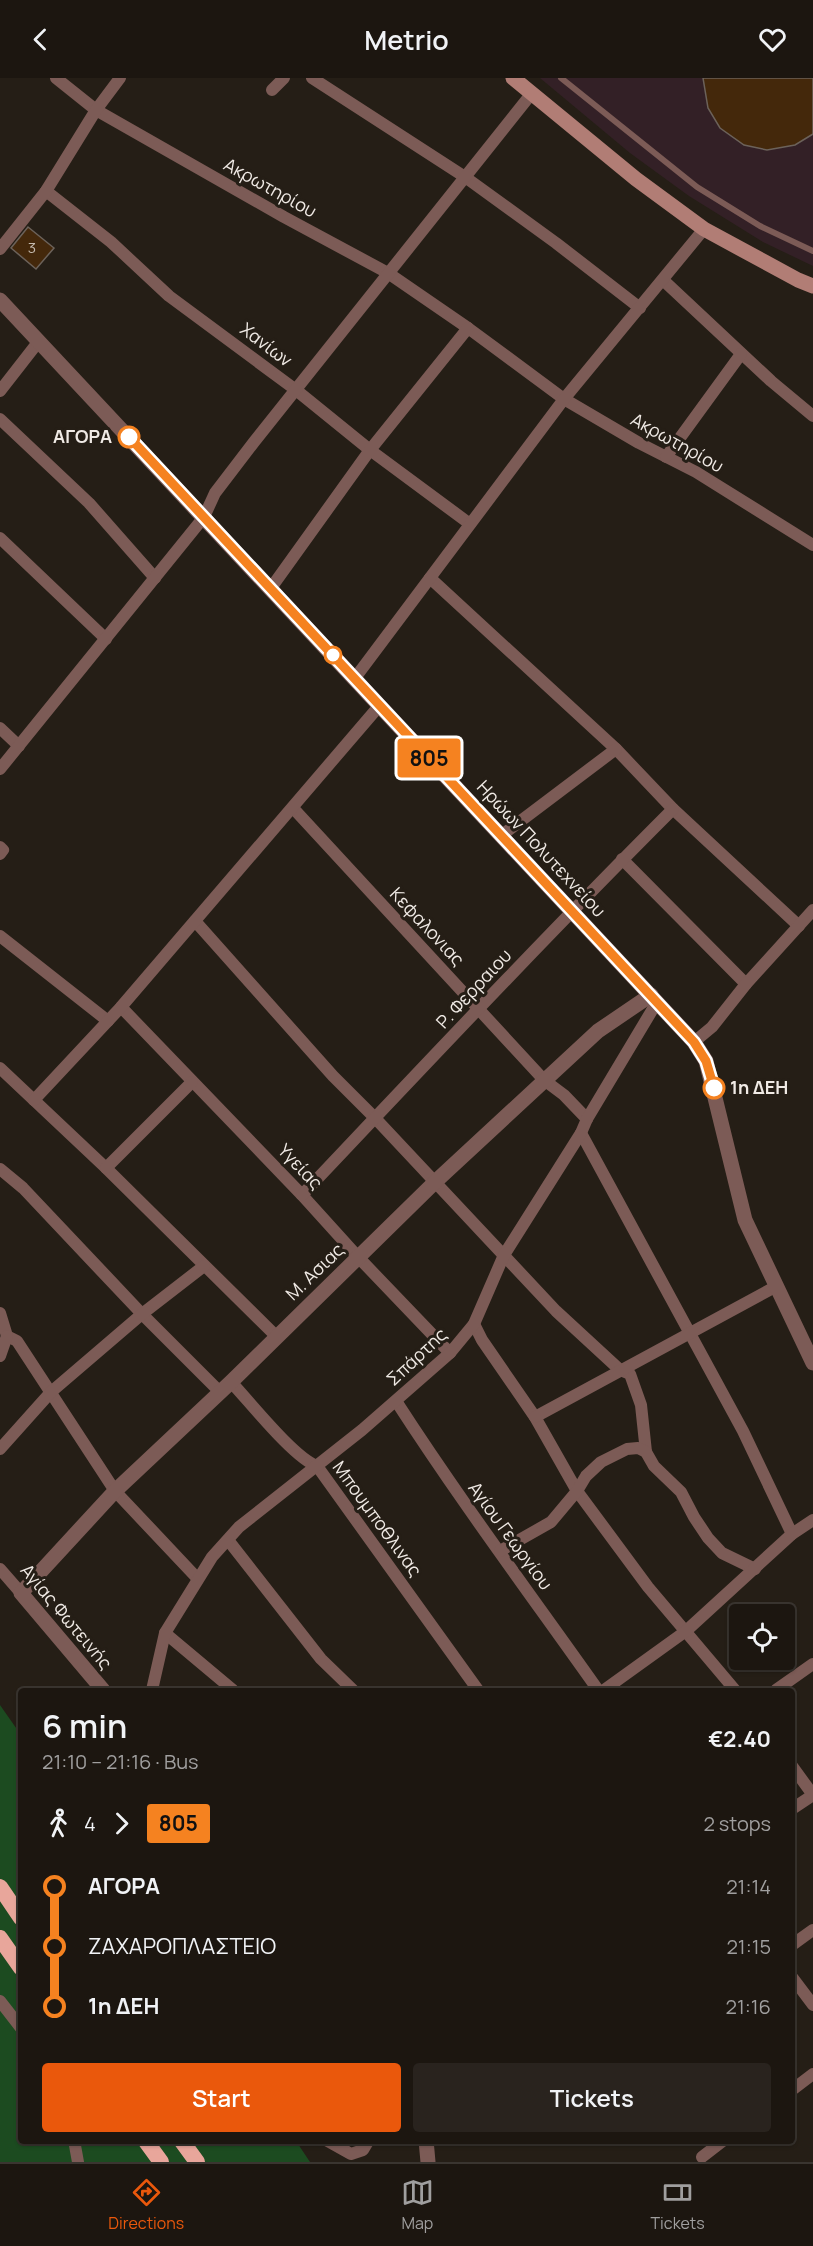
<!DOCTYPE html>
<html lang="en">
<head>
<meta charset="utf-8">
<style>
	body { margin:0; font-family:Manrope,sans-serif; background:#29231e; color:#f1f3f6; height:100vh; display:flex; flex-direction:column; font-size:22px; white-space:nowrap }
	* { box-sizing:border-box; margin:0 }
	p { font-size:20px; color:#a09f9f }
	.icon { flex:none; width:33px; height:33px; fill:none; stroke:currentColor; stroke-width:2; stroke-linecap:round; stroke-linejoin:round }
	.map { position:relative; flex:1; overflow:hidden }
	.panel { position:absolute; left:18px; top:1610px; width:777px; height:456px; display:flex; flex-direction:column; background:#1c1610; border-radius:6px; box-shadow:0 2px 4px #0004,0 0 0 2px #3a3530 }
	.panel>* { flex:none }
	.badge { padding:0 12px; border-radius:4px; font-size:21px; line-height:39px }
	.tools { position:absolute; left:729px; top:1526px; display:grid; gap:12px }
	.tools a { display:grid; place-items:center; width:66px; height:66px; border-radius:6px; background:#1c1610; box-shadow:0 2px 4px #0004,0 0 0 2px #3a3530; font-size:30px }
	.map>.badge { position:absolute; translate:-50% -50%; box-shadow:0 0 0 3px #fff }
	.legs { display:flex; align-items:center; gap:9px; height:66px; padding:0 24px; font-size:20px }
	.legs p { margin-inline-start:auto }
	.overview { display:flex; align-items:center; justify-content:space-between; height:102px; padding:0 24px }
	h1 { font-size:33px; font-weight:600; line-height:45px }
	.button { display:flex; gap:12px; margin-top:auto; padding:12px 24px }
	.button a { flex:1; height:69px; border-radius:6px; background:#ea580c; color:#fff; font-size:24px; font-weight:600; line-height:69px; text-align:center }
	.button a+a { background:#29231e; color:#f1f3f6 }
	ul { padding:0 24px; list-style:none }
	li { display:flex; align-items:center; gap:21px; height:60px; font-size:22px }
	li i { display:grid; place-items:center; width:9px; height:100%; margin:0 8px; background:currentColor }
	li i::after { content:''; width:15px; height:15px; margin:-8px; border:4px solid; border-radius:50%; background:#1c1610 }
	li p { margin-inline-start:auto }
	li:first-child i { background:linear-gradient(#0000 50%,currentColor 0) }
	li:last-child i { background:linear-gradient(currentColor 50%,#0000 0) }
	header { display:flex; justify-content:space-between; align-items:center; height:78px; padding:0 24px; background:#1c1610; font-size:27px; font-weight:600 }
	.tabs { display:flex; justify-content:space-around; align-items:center; height:84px; border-top:2px solid #3a3530; background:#1c1610; font-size:16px; color:#a09f9f }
	.tabs a { display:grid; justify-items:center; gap:3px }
	.tabs .active { color:#ea580c }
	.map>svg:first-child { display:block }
	.industrial { fill:#332026 }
	.green { fill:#1c4b20 }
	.building { fill:#44280b; stroke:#6c625a; stroke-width:1.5 }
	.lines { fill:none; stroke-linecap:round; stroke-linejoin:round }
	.service { stroke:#7c5b56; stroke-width:6 }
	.minor { stroke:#7c5b56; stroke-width:12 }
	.tertiary { stroke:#7c5b56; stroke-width:15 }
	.secondary { stroke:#b17d75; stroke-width:15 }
	.trunk { stroke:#e8a69b; stroke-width:16 }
	.line-1-casing { stroke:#fff; stroke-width:14 }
	.line-1 { stroke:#f58220; stroke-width:9 }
	.stop-1-dot { fill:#fff; stroke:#f58220; stroke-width:3 }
	.labels { text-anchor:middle; stroke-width:6; stroke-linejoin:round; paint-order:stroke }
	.number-label { font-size:15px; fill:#c5baae }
	.street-label { font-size:18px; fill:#f0eae5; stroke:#251e16 }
	.stop-label { font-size:18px; font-weight:bold; fill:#f0eae5; stroke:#251e16; text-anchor:end }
</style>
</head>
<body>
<header><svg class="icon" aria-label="back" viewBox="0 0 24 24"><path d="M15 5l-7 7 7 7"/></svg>Metrio<svg class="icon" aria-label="heart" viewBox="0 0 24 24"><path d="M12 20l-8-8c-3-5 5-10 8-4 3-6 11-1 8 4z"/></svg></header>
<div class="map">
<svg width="813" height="2084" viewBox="0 0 813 2084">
	<rect width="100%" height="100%" fill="#251e16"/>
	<polygon class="industrial" points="540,0 813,0 813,188 763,164 689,118 630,75"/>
	<polygon class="green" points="0,1627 21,1657 21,2062 296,2063 310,2084 0,2084"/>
	<g class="building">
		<polygon points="703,0 813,0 813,56 795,67 767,72 744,67 720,50 708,30"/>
		<polygon points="28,149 54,170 36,191 11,170"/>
	</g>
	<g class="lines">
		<polyline class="service" points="561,0 697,109 760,148 813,173"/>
		<g class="minor">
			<polyline points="56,0 96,32 284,139 388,195 468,250 564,321 639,365 696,394 813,467"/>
			<polyline points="312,0 465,99 556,165 640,230"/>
			<polyline points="272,12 284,0"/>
			<polyline points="46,113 111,164 169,218 296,312 370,372 470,446"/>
			<polyline points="0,171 46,113 96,32 120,0"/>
			<polyline points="663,202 771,303 813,338"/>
			<polyline points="0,313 39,263"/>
			<polyline points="0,341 89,425 155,500"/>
			<polyline points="666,379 741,276"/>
			<polyline points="0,460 106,561"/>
			<polyline points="430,500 616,671 673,731 799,848"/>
			<polyline points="271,510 370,372 468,250"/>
			<polyline points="355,600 564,321 704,151"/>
			<polyline points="0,650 19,668"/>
			<polyline points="0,691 204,439 215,415 254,364 532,15"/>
			<polyline points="293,730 544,1002 564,1017 587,1041"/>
			<polyline points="502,757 616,671"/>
			<polyline points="0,769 3,772 0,776"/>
			<polyline points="622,781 746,906"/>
			<polyline points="195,843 333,998 375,1040 556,1233 620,1292 630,1296 641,1327 646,1374"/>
			<polyline points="0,858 108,943"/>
			<polyline points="121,929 302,1117 359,1180 450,1275"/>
			<polyline points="694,964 712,949 746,906 813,832"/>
			<polyline points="0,990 106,1090 276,1258"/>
			<polyline points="34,1022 121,929 380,627"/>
			<polyline points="581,1055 743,1353 792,1456"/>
			<polyline points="106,1090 192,1004"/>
			<polyline points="0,1091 23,1110 142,1236 220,1314"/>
			<path d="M302 1117C425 987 547 857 673 731"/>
			<polyline points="0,1235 7,1258 17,1263 115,1413 197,1500"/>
			<polyline points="474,1246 482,1262 535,1339 577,1413 648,1509 735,1612"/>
			<polyline points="0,1278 7,1258"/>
			<path d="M231 1304C250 1324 294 1380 317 1388L478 1612"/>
			<path d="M396 1323C460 1422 530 1516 598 1612"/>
			<polyline points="535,1339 775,1209"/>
			<polyline points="0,1371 51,1314 142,1236 204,1188"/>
			<polyline points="228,1462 321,1581 353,1612"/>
			<polyline points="500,1473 551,1444 577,1413 586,1398 601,1384 627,1371 638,1370 646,1374 654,1388 681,1414 694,1439 708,1460 722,1475 755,1491"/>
			<polyline points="0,1491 21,1515"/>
			<polyline points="165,1555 233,1612"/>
			<polyline points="152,1612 165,1555 212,1479 239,1449 362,1352 450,1275 474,1246 504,1177 581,1055 587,1041 657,924"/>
			<polyline points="604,1612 686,1553 792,1456 813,1442"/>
			<polyline points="776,1612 813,1586"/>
			<polyline points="792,1688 813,1717"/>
			<polyline points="792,1731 813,1717"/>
			<polyline points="792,1867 813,1852"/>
			<polyline points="792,1899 813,1927"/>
			<polyline points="0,1923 21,1950"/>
			<polyline points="792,2012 813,1996"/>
			<polyline points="74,2062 78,2084"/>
			<polyline points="326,2062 351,2076 363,2072 369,2062"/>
			<polyline points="702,2079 724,2062"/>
		</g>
		<g class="tertiary">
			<polyline points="0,222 694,964 706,983 745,1142 813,1285"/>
			<polyline points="103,1612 21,1515 115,1413 231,1304 435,1104 598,953 651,917"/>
			<polyline points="426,2062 428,2084"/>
		</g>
		<polyline class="secondary" points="513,0 636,101 704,151 798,202 813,208"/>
		<g class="trunk">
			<polyline points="0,1809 21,1840"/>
			<polyline points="0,1860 21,1890"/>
			<polyline points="145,2062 161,2084"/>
			<polyline points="181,2062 197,2084"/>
		</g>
	</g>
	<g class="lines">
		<defs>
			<polyline id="line-1" points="129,359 694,964 706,983 714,1010"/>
		</defs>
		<use href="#line-1" class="line-1-casing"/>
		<use href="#line-1" class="line-1"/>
	</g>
	<g class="stop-1-dot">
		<circle cx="129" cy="359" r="10"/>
		<circle cx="333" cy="577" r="8"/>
		<circle cx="714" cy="1010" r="10"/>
	</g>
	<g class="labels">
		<g class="number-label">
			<text x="32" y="175">3</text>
		</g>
		<g class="street-label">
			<text transform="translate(270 110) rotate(29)" y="6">Ακρωτηρίου</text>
			<text transform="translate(266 267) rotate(37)" y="6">Χανίων</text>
			<text transform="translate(677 365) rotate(29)" y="6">Ακρωτηρίου</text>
			<text transform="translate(541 771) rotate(47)" y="6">Ηρώων Πολυτεχνείου</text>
			<text transform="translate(427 849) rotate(47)" y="6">Κεφαλονιας</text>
			<text transform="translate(474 911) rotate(-47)" y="6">Ρ. Φερραιου</text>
			<text transform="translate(300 1089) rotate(46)" y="6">Υγείας</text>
			<text transform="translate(315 1194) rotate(-44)" y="6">Μ. Ασιας</text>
			<text transform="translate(417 1279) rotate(-43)" y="6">Σπάρτης</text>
			<text transform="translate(377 1441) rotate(54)" y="6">Μπουμποθλινας</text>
			<text transform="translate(510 1458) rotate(54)" y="6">Αγίου Γεωργίου</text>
			<text transform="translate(66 1539) rotate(50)" y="6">Αγίας Φωτεινής</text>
		</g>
		<g class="stop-label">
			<text x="112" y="365">ΑΓΟΡΑ</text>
			<text x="730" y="1016" text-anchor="start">1η ΔΕΗ</text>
		</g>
	</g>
</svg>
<div class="tools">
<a><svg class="icon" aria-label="locate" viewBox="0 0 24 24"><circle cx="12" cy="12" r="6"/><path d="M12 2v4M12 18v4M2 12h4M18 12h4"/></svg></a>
</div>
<b class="badge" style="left:429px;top:680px;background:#f58220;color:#111">805</b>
<section class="panel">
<div class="overview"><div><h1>6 min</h1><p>21:10 – 21:16 · Bus</p></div><b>€2.40</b></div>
<div class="legs"><svg class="icon" aria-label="walk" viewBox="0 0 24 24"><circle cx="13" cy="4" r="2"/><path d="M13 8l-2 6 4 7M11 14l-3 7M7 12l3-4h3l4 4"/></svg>4<svg class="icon" aria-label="forward" viewBox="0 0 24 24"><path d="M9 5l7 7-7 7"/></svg><b class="badge" style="background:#f58220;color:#111">805</b><p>2 stops</p></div>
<ul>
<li><i style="color:#f58220"></i><b>ΑΓΟΡΑ</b><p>21:14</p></li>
<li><i style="color:#f58220"></i><span>ΖΑΧΑΡΟΠΛΑΣΤΕΙΟ</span><p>21:15</p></li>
<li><i style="color:#f58220"></i><b>1η ΔΕΗ</b><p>21:16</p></li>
</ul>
<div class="button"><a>Start</a><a>Tickets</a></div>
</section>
</div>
<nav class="tabs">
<a class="active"><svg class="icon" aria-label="directions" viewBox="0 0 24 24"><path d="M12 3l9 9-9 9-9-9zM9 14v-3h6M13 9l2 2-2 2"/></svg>Directions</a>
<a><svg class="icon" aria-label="map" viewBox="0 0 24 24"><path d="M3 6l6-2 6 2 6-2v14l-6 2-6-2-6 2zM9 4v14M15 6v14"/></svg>Map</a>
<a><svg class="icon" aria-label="tickets" viewBox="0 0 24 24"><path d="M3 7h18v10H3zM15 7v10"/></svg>Tickets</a>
</nav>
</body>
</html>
